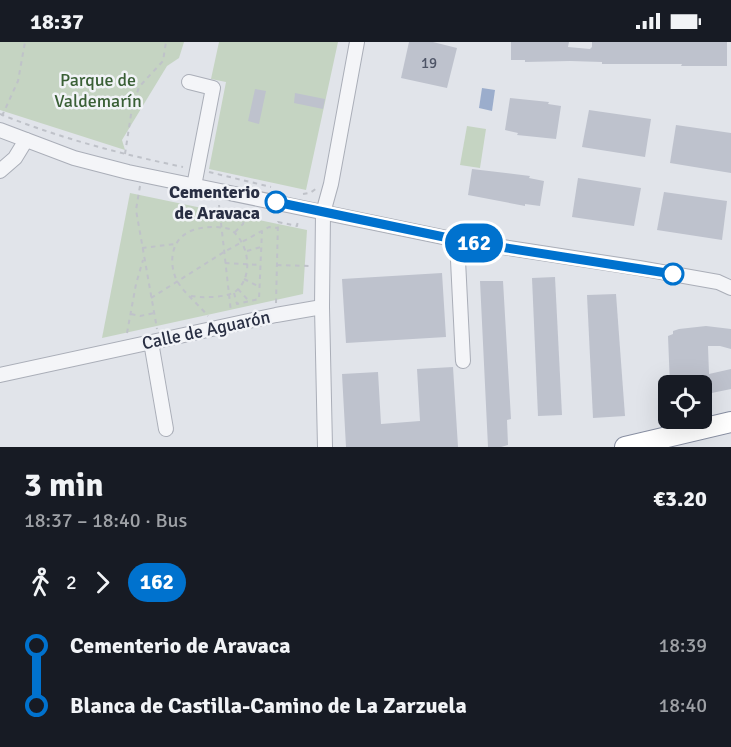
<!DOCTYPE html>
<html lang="en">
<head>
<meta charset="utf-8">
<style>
	body { margin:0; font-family:Signika,sans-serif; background:#242831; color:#f1f3f6; height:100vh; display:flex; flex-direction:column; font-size:22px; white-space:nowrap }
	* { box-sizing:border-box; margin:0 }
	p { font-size:20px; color:#9ea1a6 }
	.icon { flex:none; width:33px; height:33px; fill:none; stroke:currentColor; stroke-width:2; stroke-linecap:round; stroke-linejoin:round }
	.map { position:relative; height:405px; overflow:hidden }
	.panel { display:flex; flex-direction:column; background:#171b24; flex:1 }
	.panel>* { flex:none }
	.badge { padding:0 12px; border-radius:20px; font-size:21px; line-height:39px }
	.controls { position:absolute; left:658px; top:333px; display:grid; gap:12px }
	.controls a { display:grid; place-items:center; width:54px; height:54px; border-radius:9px; background:#171b24; box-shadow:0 6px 24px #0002; font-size:30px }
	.map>.badge { position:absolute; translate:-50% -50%; box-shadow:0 0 0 3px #fff }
	.legs { display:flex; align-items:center; gap:9px; height:66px; padding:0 24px; font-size:20px }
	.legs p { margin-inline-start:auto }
	.headline { display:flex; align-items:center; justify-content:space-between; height:102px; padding:0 24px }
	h1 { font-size:33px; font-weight:700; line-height:45px }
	ul { padding:0 24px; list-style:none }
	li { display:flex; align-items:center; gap:21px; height:60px; font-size:22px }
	li i { display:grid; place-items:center; width:9px; height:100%; margin:0 8px; background:currentColor }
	li i::after { content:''; width:15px; height:15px; margin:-8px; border:4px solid; border-radius:50%; background:#171b24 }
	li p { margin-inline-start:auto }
	li:first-child i { background:linear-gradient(#0000 50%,currentColor 0) }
	li:last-child i { background:linear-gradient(currentColor 50%,#0000 0) }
	.status { display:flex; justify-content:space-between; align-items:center; height:42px; padding:0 30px; background:#171b24; direction:ltr }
	.status svg { height:16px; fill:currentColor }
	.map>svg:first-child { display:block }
	.green { fill:#c5d4c2 }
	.water { fill:#9badcc }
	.building { fill:#bec2cd }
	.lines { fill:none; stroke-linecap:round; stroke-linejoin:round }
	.minor-casing { stroke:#aaaeb8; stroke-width:16 }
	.highway-casing { stroke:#888fa2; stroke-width:22 }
	.path { stroke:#bfc2c9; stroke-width:2; stroke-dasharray:4.5 4.5; stroke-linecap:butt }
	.minor { stroke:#f4f5f8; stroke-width:14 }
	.highway { stroke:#fff; stroke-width:20 }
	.line-1-casing { stroke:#fff; stroke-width:14 }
	.line-1 { stroke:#0072ce; stroke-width:9 }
	.stop-1-dot { fill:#fff; stroke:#0072ce; stroke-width:3 }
	.labels { text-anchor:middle; stroke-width:5; stroke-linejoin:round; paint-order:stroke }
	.number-label { font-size:15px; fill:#4e5466 }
	.park-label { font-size:18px; fill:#395f35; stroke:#f1f3f7 }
	.stop-label { font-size:18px; font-weight:bold; fill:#292f43; stroke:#f1f3f7; text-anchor:end }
	.street-label { font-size:18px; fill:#292f43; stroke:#f1f3f7 }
</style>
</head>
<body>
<div class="status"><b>18:37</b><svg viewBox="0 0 49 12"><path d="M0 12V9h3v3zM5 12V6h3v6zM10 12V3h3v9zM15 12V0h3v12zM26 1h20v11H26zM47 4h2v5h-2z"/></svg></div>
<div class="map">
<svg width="731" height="405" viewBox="0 0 731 405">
	<rect width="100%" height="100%" fill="#e1e4ea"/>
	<g class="green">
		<polygon points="0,0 184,0 179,16 167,24 122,98 125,108 0,68"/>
		<polygon points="219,0 338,0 306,148 209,127 226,40 211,37"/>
		<polygon points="467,84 486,87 480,126 460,123"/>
		<polygon points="130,151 307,188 303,252 102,296"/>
	</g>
	<polygon class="water" points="482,46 495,48 492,69 479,66"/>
	<g class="building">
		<polygon points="409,0 433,0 457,6 447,46 401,36"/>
		<polygon points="511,0 569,0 568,5 590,7 592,5 592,0 727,0 727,24 681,24 682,22 602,22 602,20 570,19 525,20 525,18 511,18"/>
		<polygon points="255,47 266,49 259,82 248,79"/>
		<polygon points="295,51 325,57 323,67 294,61"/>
		<polygon points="510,56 549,60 548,62 561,64 556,97 517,93 518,91 505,88"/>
		<polygon points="589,68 651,77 645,115 582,105"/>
		<polygon points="676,83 731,91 731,131 670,121"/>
		<polygon points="472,127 530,134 529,136 544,139 540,164 525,162 525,164 468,153"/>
		<polygon points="578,136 641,146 634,184 572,175"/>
		<polygon points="664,150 727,159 722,198 657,188"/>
		<polygon points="442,231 446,295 346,301 342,237"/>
		<polygon points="555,235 562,373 538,374 532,236"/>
		<polygon points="480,239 503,239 511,377 507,378 508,403 501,405 488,405"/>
		<polygon points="616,252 625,374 593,376 587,253"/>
		<polygon points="706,284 731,287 731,307 720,304 708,304 709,332 731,327 731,347 702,353 702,344 670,344 668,294 673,292 673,289 679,287"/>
		<polygon points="453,325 458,405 346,405 342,332 378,330 381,382 420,379 417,327"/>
	</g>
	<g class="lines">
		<defs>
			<g id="minor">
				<polyline points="189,40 213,46 194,144"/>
				<polyline points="0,88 74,116 128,130 457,198 639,226 718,240 731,246"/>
				<polyline points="0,129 15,116 26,98"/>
				<polyline points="457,198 463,319"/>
				<polyline points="322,265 325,405"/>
				<polyline points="151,300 166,387"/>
				<polyline points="0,333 276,273 322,265 323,171 331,142 357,0"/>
			</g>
			<polyline id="highway" points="625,405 731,380"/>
		</defs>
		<use href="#minor" class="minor-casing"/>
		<use href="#highway" class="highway-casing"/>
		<g class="path">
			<path d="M0 72C59 96 121 112 183 125"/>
			<polyline points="2,74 18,39 25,0"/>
			<polyline points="125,112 132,66 139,45 163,19 166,0"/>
			<polyline points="209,130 271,145"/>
			<polyline points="140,144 136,168 157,287"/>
			<polyline points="303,152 310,151 317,146"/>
			<polyline points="219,163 231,270"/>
			<polyline points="235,190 243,182 247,166"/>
			<polyline points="142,206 175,202"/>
			<polyline points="247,209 261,205"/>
			<polyline points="225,221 261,223"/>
			<polyline points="277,223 310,224"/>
			<polyline points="244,237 260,245"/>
			<polyline points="238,247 248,258"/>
			<polyline points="234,251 237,262 259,257 262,189"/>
			<path d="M191 254C202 256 227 256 236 249 255 233 248 199 230 187 208 182 178 185 173 211 171 220 173 231 177 239 185 252 199 263 208 274"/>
			<polyline points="151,256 224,210 269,185 277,186"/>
			<polyline points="276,261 278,180 297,184 298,178"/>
			<polyline points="131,272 140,274 154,271"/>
			<polyline points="127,291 136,242 143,218"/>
		</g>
		<use href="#minor" class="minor"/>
		<use href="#highway" class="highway"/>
	</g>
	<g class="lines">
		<defs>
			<polyline id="line-1" points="276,160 468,200 673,232"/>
		</defs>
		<use href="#line-1" class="line-1-casing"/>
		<use href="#line-1" class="line-1"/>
	</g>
	<g class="stop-1-dot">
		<circle cx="276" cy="160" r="10"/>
		<circle cx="673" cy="232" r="10"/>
	</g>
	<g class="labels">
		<g class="number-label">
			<text x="429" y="26">19</text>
		</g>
		<g class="park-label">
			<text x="98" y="44">Parque de<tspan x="98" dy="21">Valdemarín</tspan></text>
		</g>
		<g class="stop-label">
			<text x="260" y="156">Cementerio<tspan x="260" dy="21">de Aravaca</tspan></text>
		</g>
		<g class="street-label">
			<text transform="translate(206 288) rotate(-12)" y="6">Calle de Aguarón</text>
		</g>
	</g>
</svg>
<div class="controls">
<a><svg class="icon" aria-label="locate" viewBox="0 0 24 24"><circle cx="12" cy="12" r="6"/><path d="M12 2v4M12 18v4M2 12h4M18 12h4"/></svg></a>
</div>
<b class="badge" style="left:474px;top:201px;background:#0072ce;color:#fff">162</b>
</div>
<section class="panel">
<div class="headline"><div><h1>3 min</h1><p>18:37 – 18:40 · Bus</p></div><b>€3.20</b></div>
<div class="legs"><svg class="icon" aria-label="walk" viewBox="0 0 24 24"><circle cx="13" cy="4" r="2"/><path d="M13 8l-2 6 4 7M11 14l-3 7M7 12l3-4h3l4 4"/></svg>2<svg class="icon" aria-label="forward" viewBox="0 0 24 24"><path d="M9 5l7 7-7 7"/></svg><b class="badge" style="background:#0072ce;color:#fff">162</b></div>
<ul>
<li><i style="color:#0072ce"></i><b>Cementerio de Aravaca</b><p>18:39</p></li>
<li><i style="color:#0072ce"></i><b>Blanca de Castilla-Camino de La Zarzuela</b><p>18:40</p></li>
</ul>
</section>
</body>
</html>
